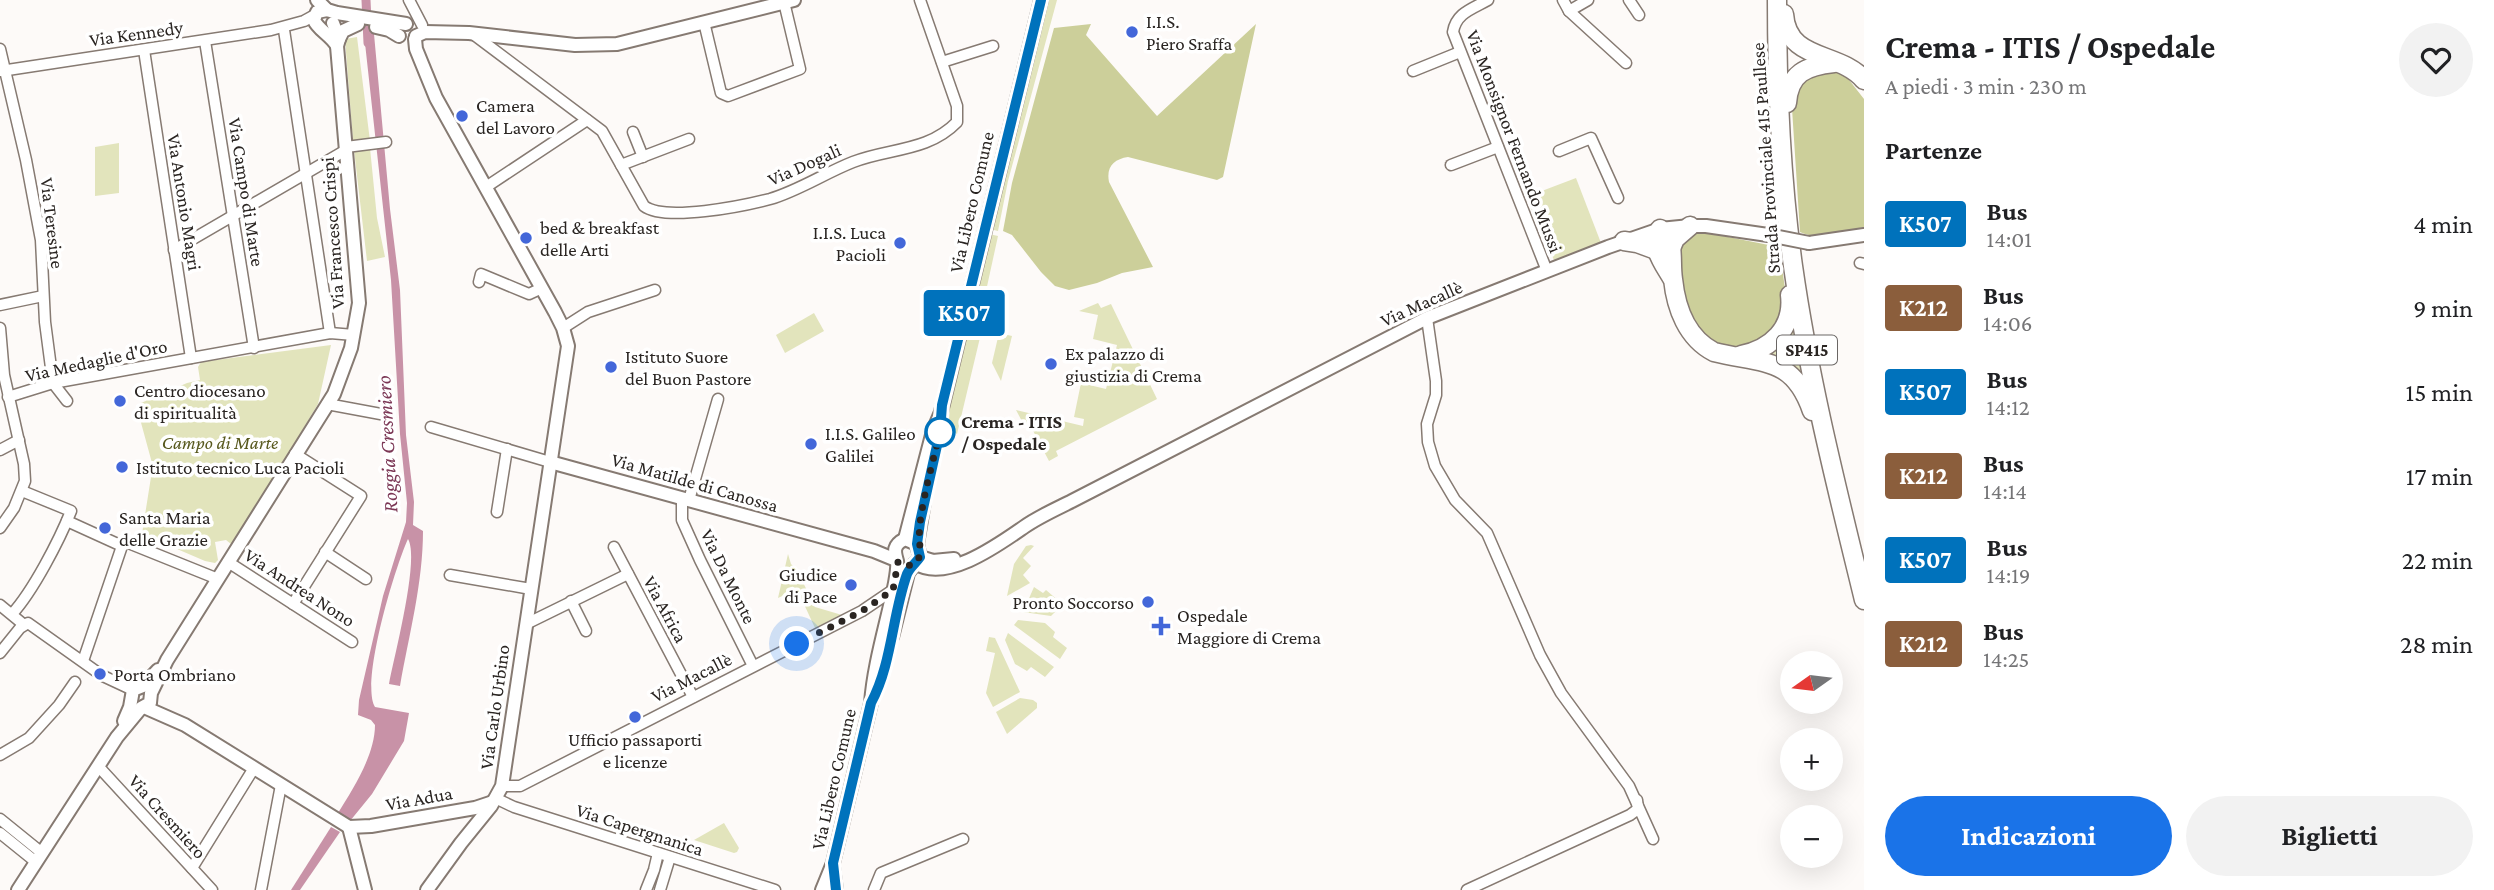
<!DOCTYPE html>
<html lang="it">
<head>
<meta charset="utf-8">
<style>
	body { margin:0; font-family:"Crimson Pro",serif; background:#f2f2f2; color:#202124; height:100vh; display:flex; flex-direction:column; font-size:26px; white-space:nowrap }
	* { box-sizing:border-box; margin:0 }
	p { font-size:23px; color:#757577 }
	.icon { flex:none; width:38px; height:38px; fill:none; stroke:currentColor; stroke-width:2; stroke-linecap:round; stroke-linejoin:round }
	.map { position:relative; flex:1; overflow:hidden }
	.side { display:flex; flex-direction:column; background:#fff; width:630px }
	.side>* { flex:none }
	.badge { padding:0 14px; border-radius:5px; font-size:24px; line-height:46px }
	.needle { width:46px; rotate:256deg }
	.buttons { position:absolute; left:1780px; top:651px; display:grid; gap:14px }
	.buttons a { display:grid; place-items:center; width:63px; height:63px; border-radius:50%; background:#fff; box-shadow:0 7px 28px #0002; font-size:35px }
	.you { position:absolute; width:35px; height:35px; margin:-18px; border:5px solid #fff; border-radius:50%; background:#1a73e8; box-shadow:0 0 0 10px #1a73e833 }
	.map>.badge { position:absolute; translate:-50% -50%; box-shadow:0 0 0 4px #fff }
	h2 { padding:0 21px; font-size:26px; line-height:63px }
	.round { display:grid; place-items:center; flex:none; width:74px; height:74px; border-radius:37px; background:#f2f2f2 }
	.overview { display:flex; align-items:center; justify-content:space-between; height:119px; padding:0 21px }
	h1 { font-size:33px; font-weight:700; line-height:52px }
	.cta { display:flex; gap:14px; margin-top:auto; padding:14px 21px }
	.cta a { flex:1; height:80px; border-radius:42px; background:#1a73e8; color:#fff; font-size:28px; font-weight:700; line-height:80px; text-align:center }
	.cta a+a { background:#f2f2f2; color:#202124 }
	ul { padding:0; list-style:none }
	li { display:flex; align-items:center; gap:21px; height:84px; padding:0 21px }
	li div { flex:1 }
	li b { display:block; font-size:26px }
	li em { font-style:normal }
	li .badge { min-width:77px; font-weight:700; text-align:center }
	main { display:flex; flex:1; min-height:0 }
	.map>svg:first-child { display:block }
	.green { fill:#e2e4bc }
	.forest { fill:#cccf9a }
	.water { fill:#c892a7 }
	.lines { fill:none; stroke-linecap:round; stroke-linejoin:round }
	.canal { stroke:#c892a7; stroke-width:9 }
	.street-casing { stroke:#867a72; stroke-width:13 }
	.secondary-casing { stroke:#867a72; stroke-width:16 }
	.highway-casing { stroke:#867a72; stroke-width:21 }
	.street { stroke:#fff; stroke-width:10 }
	.secondary { stroke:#fff; stroke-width:12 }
	.highway { stroke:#fff; stroke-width:18 }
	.secondary-bridge-casing { stroke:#867a72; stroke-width:16; stroke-linecap:butt }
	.secondary-bridge { stroke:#fff; stroke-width:12 }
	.line-casing { stroke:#fff; stroke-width:16 }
	.line { stroke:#0072bc; stroke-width:10 }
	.walk { stroke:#2a2522; stroke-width:7; stroke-dasharray:0 12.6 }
	.poi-dot { fill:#4367d9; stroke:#fff; stroke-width:2.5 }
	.stop-dot { fill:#fff; stroke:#0072bc; stroke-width:3.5 }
	.labels { text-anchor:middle; stroke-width:7; stroke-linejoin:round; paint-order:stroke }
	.shield { fill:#fff; stroke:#6a6664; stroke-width:2 }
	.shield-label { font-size:18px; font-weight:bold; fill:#2a2522 }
	.poi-label { font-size:19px; fill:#2a2522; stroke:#fff; text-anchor:start }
	.street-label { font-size:19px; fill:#2a2522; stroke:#fff }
	.stop-label { font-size:19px; font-weight:bold; fill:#2a2522; stroke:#fff; text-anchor:start }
	.park-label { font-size:19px; font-style:italic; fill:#57581d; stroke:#fff }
	.water-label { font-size:21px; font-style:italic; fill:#7b3755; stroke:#fff }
</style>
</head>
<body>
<main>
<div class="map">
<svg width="1864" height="890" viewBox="0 0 1864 890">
	<rect width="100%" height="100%" fill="#fdfaf8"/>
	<g class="green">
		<polygon points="1049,0 1057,0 1008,181 998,231 990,229"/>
		<polygon points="357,37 370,141 353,142 345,39"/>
		<polygon points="119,143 119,193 95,196 95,147"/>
		<polygon points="370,148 377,218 385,257 367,261 354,150"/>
		<polygon points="1576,178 1601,243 1554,260 1526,197"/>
		<polygon points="989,234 998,236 981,314 983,325 957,434 949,428 946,420 948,404"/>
		<polygon points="1098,303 1101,308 1111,304 1157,399 1056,451 1058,456 1049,461 1029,423 1024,425 1016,410 1083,426 1084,419 1074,417 1081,383 1106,389 1117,345 1093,339 1098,315 1079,311"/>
		<polygon points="814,313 824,331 785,353 776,335"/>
		<polygon points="1793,322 1806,378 1764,353"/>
		<polygon points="999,333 1012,336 1001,381 992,363"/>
		<polygon points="331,345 318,404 238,538 231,544 226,540 215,542 218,560 215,563 205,561 142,534 151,477 159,477 161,469 157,463 152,463 140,419 145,417 141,403 187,383 200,380 198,367 201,362"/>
		<polygon points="1031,545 1034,546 1023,558 1031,566 1023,575 1030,583 1007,596 1014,564 1026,546"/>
		<polygon points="788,554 791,564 797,570 815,607 842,615 815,628 797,589 778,598"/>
		<polygon points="1034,587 1043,593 1046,590 1060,602 1057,604 1059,608 1051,616 1023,612"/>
		<polygon points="1018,620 1045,623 1055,632 1053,637 1067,648 1060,659 1014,625"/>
		<polygon points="1008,633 1054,667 1045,677 1031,667 1027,671 1015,664 1005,640"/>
		<polygon points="989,637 995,638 1020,692 993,707 986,693 995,653 986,651"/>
		<polygon points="1020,698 1033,700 1037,703 1037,708 1007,734 996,712"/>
		<polygon points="724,823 739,848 737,852 734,853 694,840"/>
	</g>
	<g class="forest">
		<path d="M1091 24 1086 35 1157 116 1256 24 1223 177 1217 180 1128 157C1114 159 1106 167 1109 182L1153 267 1122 273 1097 283 1069 290 1055 286 1041 272 1012 235 1003 231 1012 183 1054 28Z"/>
		<path d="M1831 70 1846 76 1864 99V227C1845 232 1818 241 1800 232L1791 93 1801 77Z"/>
		<polygon points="1694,234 1713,234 1779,247 1787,302 1783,322 1763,342 1734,350 1717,346 1707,340 1687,313 1676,256 1683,239"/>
	</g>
	<g class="water">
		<path d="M364 34H374L390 209 400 290 406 435 414 502 413 525 423 531C423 583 409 635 400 686L389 684C394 657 420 559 408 539 395 567 360 683 375 707L409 713 404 741 372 794 350 821 338 813C353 789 375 755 375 725L371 720 358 715 359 700 383 596 406 522 407 503 400 434 391 280Z"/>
		<polygon points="331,827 340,832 300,890 291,890"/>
	</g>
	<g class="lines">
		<polyline class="canal" points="366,0 368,43"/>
		<defs>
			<g id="street">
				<polyline points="409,0 422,25"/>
				<path d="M1488 0C1472 9 1456 13 1453 32L1547 271"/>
				<polyline points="1563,0 1569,11 1626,63"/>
				<polyline points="1629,0 1639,15"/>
				<polyline points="1569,11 1588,0"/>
				<polyline points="704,22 721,93 728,96 800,69 784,2"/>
				<polyline points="284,30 330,333"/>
				<path d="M473 34 602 131 644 206C665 222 743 206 770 199 798 191 825 173 853 162 888 148 928 152 957 122V106L920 0"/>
				<polyline points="205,41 254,348"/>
				<polyline points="0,49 26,160 41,240 45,322 53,383 67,401"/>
				<polyline points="144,50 191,358"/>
				<polyline points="942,62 993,46"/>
				<polyline points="1,71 271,30 304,21 315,15"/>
				<polyline points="1413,71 1460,52"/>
				<polyline points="633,132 643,157"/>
				<polyline points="346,147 386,142"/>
				<polyline points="1559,151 1591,138 1618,198"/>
				<polyline points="621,165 689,139"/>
				<polyline points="1451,165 1498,147"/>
				<polyline points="486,187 587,120"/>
				<polyline points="174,250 346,150"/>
				<polyline points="1860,263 1864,264"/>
				<polyline points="479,282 481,274 529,294 542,288"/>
				<polyline points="0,305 43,296"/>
				<polyline points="1427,318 1436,381 1436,395 1427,424 1428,442 1435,466 1455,500 1487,533 1540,655 1561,693 1629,786 1653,839"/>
				<polyline points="0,328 4,375 24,464 25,481 14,508 0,528"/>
				<polyline points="563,328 588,312 655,290"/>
				<polyline points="8,397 53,383 330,333 354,335"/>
				<polyline points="327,404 386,415"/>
				<polyline points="431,427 550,462"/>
				<polyline points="0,450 19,440"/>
				<polyline points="682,498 682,520 700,560 753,666"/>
				<polyline points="689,500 718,399"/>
				<polyline points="497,512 507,449"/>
				<polyline points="67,521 122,546"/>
				<polyline points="614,547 693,697"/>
				<polyline points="325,552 366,579"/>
				<polyline points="228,562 352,642"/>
				<polyline points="450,575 531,589"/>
				<polyline points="571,601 586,631"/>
				<polyline points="293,604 361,496 295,454"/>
				<polyline points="0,605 23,624"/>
				<path d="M12 614C33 591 59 541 71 511L22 491"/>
				<polyline points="526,624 628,574"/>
				<polyline points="0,653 20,628 28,623 97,672"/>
				<polyline points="83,661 122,546 126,542 218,579"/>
				<polyline points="103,676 133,690"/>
				<polyline points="0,755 29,738 59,705 75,682"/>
				<polyline points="98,766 212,890"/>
				<polyline points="502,786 520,786 862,611 893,590"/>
				<polyline points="495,798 514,807 775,890"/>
				<polyline points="0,819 42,853"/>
				<polyline points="0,833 36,862"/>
				<polyline points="192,868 254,768"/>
				<polyline points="261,890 281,785"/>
				<polyline points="646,890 654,870 658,853"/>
				<polyline points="660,890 670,857"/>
				<polyline points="874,890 881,873 963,839"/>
				<polyline points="1467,890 1630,815 1638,809 1637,800"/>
			</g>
			<g id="secondary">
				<polyline points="317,0 327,10 337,13 406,24"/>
				<path d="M327 10 317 12 314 20C318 30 331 35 337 46"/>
				<polyline points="376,27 389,30 399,36"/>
				<polyline points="416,36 425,32 469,33 575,45 617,44 794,0"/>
				<polyline points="339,39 343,31 358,24"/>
				<polyline points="415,39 416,49 436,98 555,312 563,328 568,346 502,786 491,806 461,843 427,890"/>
				<polyline points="1809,243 1864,235"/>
				<polyline points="550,462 874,551 896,560"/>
				<polyline points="905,539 933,431 941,412 1041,0"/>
				<polyline points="920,557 933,561 954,559"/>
				<path d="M915 563C946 583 998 545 1024 527 1038 517 1056 509 1072 501L1427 318 1608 247 1660 229 1690 226H1706L1768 235"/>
				<polyline points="892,637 908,573 920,557 917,544 924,502"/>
				<polyline points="144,707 185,725 349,827"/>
				<polyline points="124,721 130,707 133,690 143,686 158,670"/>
				<polyline points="349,827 371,826 475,808 493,802"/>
				<polyline points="349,827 365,890"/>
				<polyline points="833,867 836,890"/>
				<polyline points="18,890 117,737 141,708 150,703 151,693 167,660 334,394 351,348 359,303 337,46 339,39 333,23"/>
				<path d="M822 890 833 863 871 703C874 663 887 623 895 583 896 577 898 567 897 561 894 551 893 545 905 539L917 544"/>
			</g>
			<g id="highway">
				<path d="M1777 0C1777 88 1781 179 1793 266 1809 379 1837 489 1864 600"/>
				<path d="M1784 14C1787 62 1840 51 1864 80"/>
				<path d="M1787 103C1789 73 1806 66 1834 63"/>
				<polyline points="1624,241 1637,243 1656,250"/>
				<polyline points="1672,246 1675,239 1690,226"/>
				<path d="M1673 280C1664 264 1649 247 1660 229L1668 236 1670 241C1673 253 1671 266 1673 279 1676 308 1687 338 1714 352 1762 364 1793 356 1812 411"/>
				<path d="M1741 355C1771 349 1794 328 1790 295"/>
			</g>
		</defs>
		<use href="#street" class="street-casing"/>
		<use href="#secondary" class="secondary-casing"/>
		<use href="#highway" class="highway-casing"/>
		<use href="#street" class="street"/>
		<use href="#secondary" class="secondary"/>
		<use href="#highway" class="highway"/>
		<defs>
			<polyline id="secondary-bridge" points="1768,235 1809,243"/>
		</defs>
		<use href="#secondary-bridge" class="secondary-bridge-casing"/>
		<use href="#secondary-bridge" class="secondary-bridge"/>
	</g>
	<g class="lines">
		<defs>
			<path id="line" d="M836 890 833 863 871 703C892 664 892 616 907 574 910 567 916 563 920 557L917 544 920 522 940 432 942 405 1041 0"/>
		</defs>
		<use href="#line" class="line-casing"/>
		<use href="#line" class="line"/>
		<path class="walk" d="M797 644 862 611 893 590 898 562 908 566 918 560C922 551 918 536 920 523 924 493 933 461 940 432"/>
	</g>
	<g class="poi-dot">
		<circle cx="1132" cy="32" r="7"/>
		<circle cx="462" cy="116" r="7"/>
		<circle cx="526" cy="238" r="7"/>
		<circle cx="900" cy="243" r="7"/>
		<circle cx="1051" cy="364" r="7"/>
		<circle cx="611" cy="367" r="7"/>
		<circle cx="120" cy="401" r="7"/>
		<circle cx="811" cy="444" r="7"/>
		<circle cx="122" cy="467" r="7"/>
		<circle cx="105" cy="528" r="7"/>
		<circle cx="851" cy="585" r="7"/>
		<circle cx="1148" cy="602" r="7"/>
		<path d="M1157.5 615.5h7v7h7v7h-7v7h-7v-7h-7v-7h7z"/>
		<circle cx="100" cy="674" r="7"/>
		<circle cx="635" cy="717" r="7"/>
	</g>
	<circle class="stop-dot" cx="940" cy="432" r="14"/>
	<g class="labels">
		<rect class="shield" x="1777" y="335.5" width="60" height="29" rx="5"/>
		<g class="shield-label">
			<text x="1807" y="356">SP415</text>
		</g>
		<g class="poi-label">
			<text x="1146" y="28">I.I.S.<tspan x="1146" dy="22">Piero Sraffa</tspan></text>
			<text x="476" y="112">Camera<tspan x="476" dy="22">del Lavoro</tspan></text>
			<text x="540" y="234">bed &amp; breakfast<tspan x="540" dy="22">delle Arti</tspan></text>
			<text x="886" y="239" text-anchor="end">I.I.S. Luca<tspan x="886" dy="22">Pacioli</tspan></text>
			<text x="1065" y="360">Ex palazzo di<tspan x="1065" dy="22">giustizia di Crema</tspan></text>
			<text x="625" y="363">Istituto Suore<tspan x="625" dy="22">del Buon Pastore</tspan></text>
			<text x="134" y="397">Centro diocesano<tspan x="134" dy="22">di spiritualità</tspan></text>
			<text x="825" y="440">I.I.S. Galileo<tspan x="825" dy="22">Galilei</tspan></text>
			<text x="136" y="474">Istituto tecnico Luca Pacioli</text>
			<text x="119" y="524">Santa Maria<tspan x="119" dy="22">delle Grazie</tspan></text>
			<text x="837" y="581" text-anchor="end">Giudice<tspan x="837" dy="22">di Pace</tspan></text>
			<text x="1134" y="609" text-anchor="end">Pronto Soccorso</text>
			<text x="1177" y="622">Ospedale<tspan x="1177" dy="22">Maggiore di Crema</tspan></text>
			<text x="114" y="681">Porta Ombriano</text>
			<text x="635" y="746" text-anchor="middle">Ufficio passaporti<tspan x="635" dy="22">e licenze</tspan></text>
		</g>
		<g class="street-label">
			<text transform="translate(136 33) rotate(-8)" y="7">Via Kennedy</text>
			<text transform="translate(1515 141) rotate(69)" y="7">Via Monsignor Fernando Mussi</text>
			<text transform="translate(1765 158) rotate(-94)" y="7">Strada Provinciale 415 Paullese</text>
			<text transform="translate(804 164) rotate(-24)" y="7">Via Dogali</text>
			<text transform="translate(247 192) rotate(81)" y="7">Via Campo di Marte</text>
			<text transform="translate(185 202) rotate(81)" y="7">Via Antonio Magri</text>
			<text transform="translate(971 202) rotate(-77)" y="7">Via Libero Comune</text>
			<text transform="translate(53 223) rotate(83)" y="7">Via Teresine</text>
			<text transform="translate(332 233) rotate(-94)" y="7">Via Francesco Crispi</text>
			<text transform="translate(1421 303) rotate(-24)" y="7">Via Macallè</text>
			<text transform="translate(96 360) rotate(-12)" y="7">Via Medaglie d'Oro</text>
			<text transform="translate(695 482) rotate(16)" y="7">Via Matilde di Canossa</text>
			<text transform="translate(729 576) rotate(64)" y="7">Via Da Monte</text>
			<text transform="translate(300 587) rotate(33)" y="7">Via Andrea Nono</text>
			<text transform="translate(666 609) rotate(62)" y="7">Via Africa</text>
			<text transform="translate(691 677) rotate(-27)" y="7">Via Macallè</text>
			<text transform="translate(494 707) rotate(-82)" y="7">Via Carlo Urbino</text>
			<text transform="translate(833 779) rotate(-77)" y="7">Via Libero Comune</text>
			<text transform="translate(419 798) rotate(-10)" y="7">Via Adua</text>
			<text transform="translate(168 816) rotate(48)" y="7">Via Cresmiero</text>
			<text transform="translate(640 829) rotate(18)" y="7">Via Capergnanica</text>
		</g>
		<g class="stop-label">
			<text x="961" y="428">Crema - ITIS<tspan x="961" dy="22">/ Ospedale</tspan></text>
		</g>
		<g class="park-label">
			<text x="220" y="449">Campo di Marte</text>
		</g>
		<g class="water-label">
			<text transform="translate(387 444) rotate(-93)" y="7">Roggia Cresmiero</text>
		</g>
	</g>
</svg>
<div class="buttons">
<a><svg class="needle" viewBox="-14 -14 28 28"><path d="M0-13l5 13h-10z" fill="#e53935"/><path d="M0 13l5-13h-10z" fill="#757577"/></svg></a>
<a>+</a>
<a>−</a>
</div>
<div class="you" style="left:797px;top:644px"></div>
<b class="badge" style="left:964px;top:313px;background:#0072bc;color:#fff">K507</b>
</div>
<section class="side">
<div class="overview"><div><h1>Crema - ITIS / Ospedale</h1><p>A piedi · 3 min · 230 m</p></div><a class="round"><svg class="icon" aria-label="heart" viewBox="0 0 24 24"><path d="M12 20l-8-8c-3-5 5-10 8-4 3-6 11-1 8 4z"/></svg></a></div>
<h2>Partenze</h2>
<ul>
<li><span class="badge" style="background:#0072bc;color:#fff">K507</span><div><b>Bus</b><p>14:01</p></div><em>4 min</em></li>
<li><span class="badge" style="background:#8b5e3c;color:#fff">K212</span><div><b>Bus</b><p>14:06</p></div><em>9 min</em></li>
<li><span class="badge" style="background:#0072bc;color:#fff">K507</span><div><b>Bus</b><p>14:12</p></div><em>15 min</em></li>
<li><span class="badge" style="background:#8b5e3c;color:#fff">K212</span><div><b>Bus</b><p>14:14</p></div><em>17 min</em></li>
<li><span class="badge" style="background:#0072bc;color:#fff">K507</span><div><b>Bus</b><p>14:19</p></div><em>22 min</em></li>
<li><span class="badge" style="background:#8b5e3c;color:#fff">K212</span><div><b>Bus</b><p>14:25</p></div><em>28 min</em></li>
</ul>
<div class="cta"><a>Indicazioni</a><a>Biglietti</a></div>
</section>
</main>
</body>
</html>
